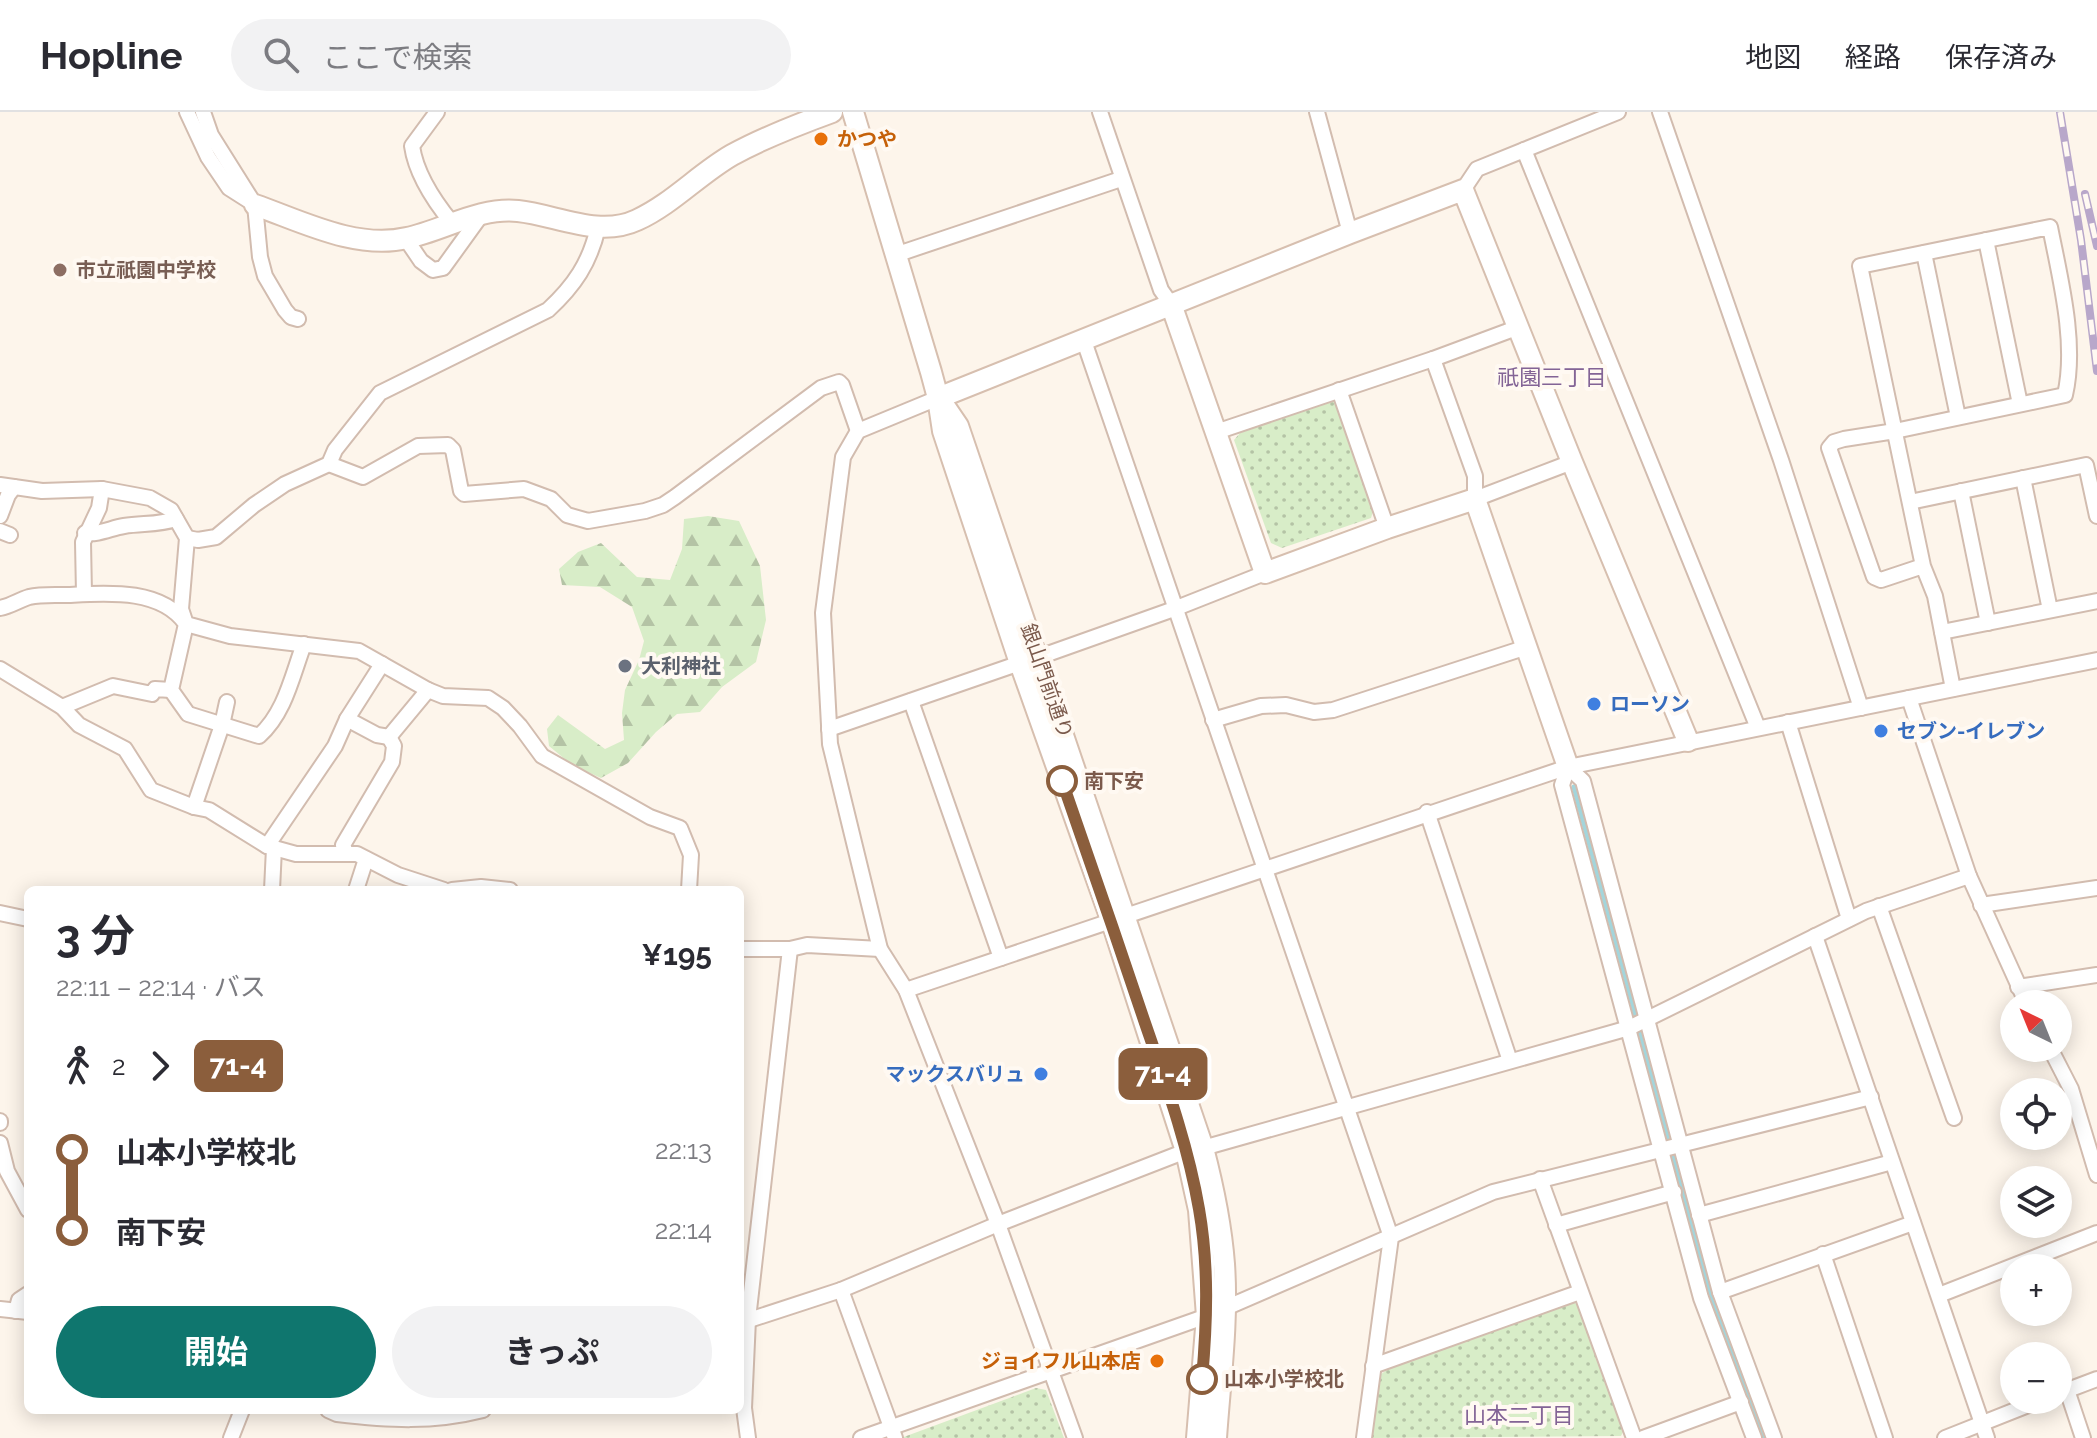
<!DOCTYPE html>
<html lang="ja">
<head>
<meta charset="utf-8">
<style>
	body { margin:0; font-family:Raleway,"Noto Sans JP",sans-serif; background:#f2f2f3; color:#2b2b33; height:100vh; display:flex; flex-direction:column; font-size:30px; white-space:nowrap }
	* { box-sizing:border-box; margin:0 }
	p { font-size:26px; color:#7c7c81 }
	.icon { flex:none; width:44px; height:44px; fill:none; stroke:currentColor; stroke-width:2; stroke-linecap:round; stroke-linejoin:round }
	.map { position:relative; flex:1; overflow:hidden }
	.side { position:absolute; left:24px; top:774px; width:720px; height:528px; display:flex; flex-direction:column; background:#fff; border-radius:12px; box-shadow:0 4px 20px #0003 }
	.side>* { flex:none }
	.badge { padding:0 16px; border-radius:12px; font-size:28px; line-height:52px }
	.needle { width:52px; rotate:317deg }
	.controls { position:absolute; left:2000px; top:878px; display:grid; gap:16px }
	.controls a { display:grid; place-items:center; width:72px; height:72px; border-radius:50%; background:#fff; box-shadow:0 4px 20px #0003; font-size:40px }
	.map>.badge { position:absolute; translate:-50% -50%; box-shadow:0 0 0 4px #fff }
	.legs { display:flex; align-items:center; gap:12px; height:88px; padding:0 32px; font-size:26px }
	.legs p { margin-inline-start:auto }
	.headline { display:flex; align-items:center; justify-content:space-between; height:136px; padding:0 32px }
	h1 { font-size:44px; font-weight:700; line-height:60px }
	.primary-button { display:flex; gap:16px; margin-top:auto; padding:16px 32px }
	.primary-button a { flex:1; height:92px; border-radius:48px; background:#0f766e; color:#fff; font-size:32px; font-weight:700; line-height:92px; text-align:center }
	.primary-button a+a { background:#f2f2f3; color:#2b2b33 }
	ul { padding:0 32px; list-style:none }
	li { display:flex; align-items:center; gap:28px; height:80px; font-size:30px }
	li i { display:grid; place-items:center; width:12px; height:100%; margin:0 10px; background:currentColor }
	li i::after { content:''; width:20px; height:20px; margin:-10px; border:6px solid; border-radius:50%; background:#fff }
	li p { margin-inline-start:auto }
	li:first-child i { background:linear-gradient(#0000 50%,currentColor 0) }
	li:last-child i { background:linear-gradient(currentColor 50%,#0000 0) }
	header { display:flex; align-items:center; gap:48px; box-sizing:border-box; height:112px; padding:0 40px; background:#fff; border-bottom:2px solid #e1e1e2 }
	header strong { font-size:38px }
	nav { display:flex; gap:44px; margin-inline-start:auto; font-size:28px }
	.search { width:560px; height:72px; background:#f2f2f3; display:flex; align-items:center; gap:20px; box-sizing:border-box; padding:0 28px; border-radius:44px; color:#7c7c81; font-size:30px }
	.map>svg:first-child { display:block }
	.grass { fill:url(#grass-dots) }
	.forest { fill:url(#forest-firs) }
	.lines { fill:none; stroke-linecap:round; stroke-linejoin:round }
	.stream { stroke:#a3d5db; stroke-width:5 }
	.street-casing { stroke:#d2bcaf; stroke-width:18 }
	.secondary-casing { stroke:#d7bfaf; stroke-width:24 }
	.street { stroke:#fff; stroke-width:14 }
	.secondary { stroke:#fff; stroke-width:20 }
	.rail-casing { stroke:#b8a7ca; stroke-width:8 }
	.rail { stroke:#fff9f2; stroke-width:5; stroke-dasharray:15; stroke-linecap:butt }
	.line-1-casing { stroke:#fff; stroke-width:18 }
	.line-1 { stroke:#8b5e3c; stroke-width:12 }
	.food-dot { fill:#e8710a; stroke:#fff9f2; stroke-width:3 }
	.education-dot { fill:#8d6e63; stroke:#fff9f2; stroke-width:3 }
	.worship-dot { fill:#6b7280; stroke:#fff9f2; stroke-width:3 }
	.shop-dot { fill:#3f7fe0; stroke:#fff9f2; stroke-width:3 }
	.stop-1-dot { fill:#fff; stroke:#8b5e3c; stroke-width:4 }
	.labels { text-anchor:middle; stroke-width:8; stroke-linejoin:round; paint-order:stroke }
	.food-label { font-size:20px; font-weight:bold; fill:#c56008; stroke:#fff9f2; text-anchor:start }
	.education-label { font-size:20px; font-weight:bold; fill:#785e54; stroke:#fff9f2; text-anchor:start }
	.worship-label { font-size:20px; font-weight:bold; fill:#5b616d; stroke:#fff9f2; text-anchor:start }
	.street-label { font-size:20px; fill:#7b5a4c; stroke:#fff9f2 }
	.shop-label { font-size:20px; font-weight:bold; fill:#366cbe; stroke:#fff9f2; text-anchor:start }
	.stop-label { font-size:20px; font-weight:bold; fill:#7b5a4c; stroke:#fff9f2; text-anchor:start }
	.neighbourhood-label { font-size:22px; fill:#836496; stroke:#fff9f2 }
</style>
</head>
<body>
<header>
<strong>Hopline</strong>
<div class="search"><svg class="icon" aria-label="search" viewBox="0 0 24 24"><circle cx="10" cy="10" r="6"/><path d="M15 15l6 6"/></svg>ここで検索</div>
<nav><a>地図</a><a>経路</a><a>保存済み</a></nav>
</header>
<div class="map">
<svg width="2097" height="1326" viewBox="0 0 2097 1326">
	<defs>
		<pattern id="grass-dots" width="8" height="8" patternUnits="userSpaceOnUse" patternTransform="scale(2)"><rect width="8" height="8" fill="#d8edc8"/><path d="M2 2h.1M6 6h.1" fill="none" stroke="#b4c3a5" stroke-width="1.8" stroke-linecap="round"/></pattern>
		<pattern id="forest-firs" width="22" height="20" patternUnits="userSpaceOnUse" patternTransform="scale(2)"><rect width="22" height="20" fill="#d8edc8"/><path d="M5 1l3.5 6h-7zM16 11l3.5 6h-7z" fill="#b4c3a5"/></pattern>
	</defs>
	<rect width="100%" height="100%" fill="#fdf5eb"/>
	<g class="grass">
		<polygon points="1332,288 1337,290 1374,396 1371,406 1282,436 1271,431 1234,328 1240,321"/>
		<polygon points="1570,1189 1577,1192 1624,1318 1621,1324 1371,1326 1380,1263 1389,1256"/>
		<polygon points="1036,1276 1046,1278 1064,1326 901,1326"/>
	</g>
	<polygon class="forest" points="708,404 739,409 760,454 766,508 756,550 722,575 700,600 677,602 656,620 628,651 601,666 572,653 549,634 547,617 558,603 605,637 624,628 622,601 625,578 639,548 644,529 632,495 600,475 562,473 559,457 578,440 601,431 637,465 670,468 682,437 684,407"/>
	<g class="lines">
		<polyline class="stream" points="1574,675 1711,1182 1764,1326"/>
		<defs>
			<g id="street">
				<polyline points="187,0 208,45 229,76 251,90"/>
				<polyline points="203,0 211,23 255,93 260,145 265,164 285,198 291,205 298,207"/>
				<path d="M437 0 412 34C416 62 434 89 452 111"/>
				<polyline points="1100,0 1161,178 1171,192"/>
				<polyline points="1317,0 1350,121"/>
				<polyline points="1660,0 1781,348 1861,596"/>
				<polyline points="1524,38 1758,616"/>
				<polyline points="1463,78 1477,57 1618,0"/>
				<polyline points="406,127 421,149 433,158 443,156 482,102"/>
				<polyline points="1986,128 2020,292"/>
				<polyline points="1924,141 1958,305"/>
				<polyline points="898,142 1121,67"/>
				<polyline points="1084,229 1391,1125 1364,1326"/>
				<polyline points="1433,247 1475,364 1475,387 1572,350"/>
				<polyline points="1339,278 1387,416"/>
				<polyline points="938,286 858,319 843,345 823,501 830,632 880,837 906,878 998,1112 1075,1326"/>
				<polyline points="1216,320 1433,247 1519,215"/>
				<polyline points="329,352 363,365 418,334 448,333 453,338 461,379 464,382 524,377 551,387 567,403 588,409 645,399 663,393 675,385 821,276 839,270 842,273 858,319"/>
				<polyline points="2023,366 2050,498"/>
				<polyline points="0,373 42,379 102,377 150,386 171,398 187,426 181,497 186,512 230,524 359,539 428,578 443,584 488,586 503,596 520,614 542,644 650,705 680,716 691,743 689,778"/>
				<polyline points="1961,379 1988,511"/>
				<polyline points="1910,390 2086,353 2097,404"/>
				<polyline points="0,404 8,383 14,375"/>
				<polyline points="0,419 10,423"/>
				<path d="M85 421C99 423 111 416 124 414 142 411 159 413 176 407"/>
				<path d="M187 426 198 428 216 425 254 393 285 372 329 352 335 338 380 281 548 198C574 174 590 151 598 115"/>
				<path d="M1923 454 1881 468 1874 465 1829 336 1834 330 1844 327 1895 319 2065 283C2077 231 2060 166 2050 115L1860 154 1923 454 1935 484 1953 577"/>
				<polyline points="84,482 83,430 99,396 102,377"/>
				<path d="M0 496C11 494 19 488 29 485 41 482 55 483 68 483 106 481 161 476 186 512L171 578 188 602 259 624C285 601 292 564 304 532"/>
				<polyline points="1942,520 2097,489"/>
				<polyline points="1039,545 1174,497 1265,461"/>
				<polyline points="0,557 62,595 79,613 125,637 151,678 194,695 209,698 267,734 296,742 357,742 398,763 444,778"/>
				<polyline points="1909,586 1969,764 2027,892"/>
				<polyline points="911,589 1001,846"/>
				<polyline points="62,595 113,574 152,582 155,577 171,578"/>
				<polyline points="347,607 377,623 389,625 428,578"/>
				<polyline points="1213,608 1261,594 1286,593 1314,600 1333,598 1527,535"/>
				<polyline points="1788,610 1849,807"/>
				<polyline points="829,617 1020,551"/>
				<polyline points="194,695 222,613 227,590"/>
				<polyline points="1427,700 1510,949"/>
				<polyline points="267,734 335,634 347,607 382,552"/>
				<polyline points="346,741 343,733 392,650 394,634 389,625"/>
				<polyline points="272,778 274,736"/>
				<polyline points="356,778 366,747"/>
				<polyline points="452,778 481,775 510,778"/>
				<polyline points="1981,793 2097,776"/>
				<polyline points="1879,794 1954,1006"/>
				<polyline points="0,801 28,807"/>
				<polyline points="1815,824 1987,1326"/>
				<polyline points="740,837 790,837 807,833 880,837"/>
				<polyline points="2018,875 2097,863"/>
				<polyline points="906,878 1568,655 2097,548"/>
				<polyline points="2050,936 2071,977 2097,1063"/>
				<polyline points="0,1009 0,1011"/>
				<polyline points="0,1031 7,1059 28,1098"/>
				<polyline points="1203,1036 1629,916 1866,799 1969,764"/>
				<polyline points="1540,1067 1634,1326"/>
				<polyline points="1699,1103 1892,1050"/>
				<polyline points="1556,1113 1674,1080"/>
				<polyline points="1823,1142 1885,1326"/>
				<polyline points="841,1178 895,1326"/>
				<polyline points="1720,1180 1913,1111"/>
				<polyline points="1939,1183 2097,1121"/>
				<polyline points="0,1197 28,1200"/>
				<polyline points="16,1199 19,1188 28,1182"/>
				<polyline points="743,1210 841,1178 998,1112 1186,1039"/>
				<polyline points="1373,1254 1580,1180"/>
				<polyline points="2067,1278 2083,1326"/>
				<polyline points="2060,1281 2097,1267"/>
				<path d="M328 1298 337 1302C389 1308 432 1311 483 1298"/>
				<polyline points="231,1326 242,1298"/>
				<polyline points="748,1326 744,1296 748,1207 790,837"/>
				<polyline points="861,1326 1207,1204 1493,1080 1871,985"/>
				<polyline points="1643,1326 1741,1290"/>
				<polyline points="1754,1326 1701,1186 1562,673 1568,655 1583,669 1720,1180 1774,1326"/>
				<polyline points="1945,1326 2041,1288"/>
			</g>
			<g id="secondary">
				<polyline points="853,0 931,260 938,286 943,319 1020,551 1112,810 1186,1039 1199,1098 1207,1204 1197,1326"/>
				<path d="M255 93C301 109 356 138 407 126 444 118 479 95 518 99 556 103 599 126 637 108 672 92 699 62 732 43 763 26 799 12 832 0"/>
				<polyline points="1171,192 1265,461 1387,416 1475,387 1568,655"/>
				<polyline points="938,286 1350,121 1463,78 1572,350 1688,629"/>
				<path d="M941 289 958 314 1203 1036C1213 1074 1221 1112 1224 1152 1228 1210 1220 1268 1216 1326"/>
			</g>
		</defs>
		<use href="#street" class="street-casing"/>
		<use href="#secondary" class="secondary-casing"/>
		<use href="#street" class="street"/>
		<use href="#secondary" class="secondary"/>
		<defs>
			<g id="rail">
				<polyline points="2060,0 2081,128 2097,259"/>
				<polyline points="2085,82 2097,134"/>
			</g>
		</defs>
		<use href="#rail" class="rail-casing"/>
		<use href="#rail" class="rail"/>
	</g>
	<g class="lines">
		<defs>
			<path id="line-1" d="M1062 669C1090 750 1118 830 1145 911 1166 972 1188 1033 1199 1097 1209 1154 1207 1210 1202 1267"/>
		</defs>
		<use href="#line-1" class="line-1-casing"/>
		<use href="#line-1" class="line-1"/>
	</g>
	<g class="food-dot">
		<circle cx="821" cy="27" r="8"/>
		<circle cx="1157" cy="1249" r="8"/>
	</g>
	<circle class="education-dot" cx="60" cy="158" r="8"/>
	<circle class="worship-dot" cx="625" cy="554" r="8"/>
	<g class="shop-dot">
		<circle cx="1594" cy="592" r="8"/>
		<circle cx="1881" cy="619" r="8"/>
		<circle cx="1041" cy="962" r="8"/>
	</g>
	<g class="stop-1-dot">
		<circle cx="1062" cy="669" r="14"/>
		<circle cx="1202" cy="1267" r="14"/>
	</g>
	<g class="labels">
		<g class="food-label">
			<text x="837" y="34">かつや</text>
			<text x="1141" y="1256" text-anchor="end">ジョイフル山本店</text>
		</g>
		<g class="education-label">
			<text x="76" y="165">市立祇園中学校</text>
		</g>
		<g class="worship-label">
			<text x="641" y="561">大利神社</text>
		</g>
		<g class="street-label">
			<text transform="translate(1047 569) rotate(71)" y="7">銀山門前通り</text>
		</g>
		<g class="shop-label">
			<text x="1610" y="599">ローソン</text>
			<text x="1897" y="626">セブン-イレブン</text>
			<text x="1025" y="969" text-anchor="end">マックスバリュ</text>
		</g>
		<g class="stop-label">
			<text x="1084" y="676">南下安</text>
			<text x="1224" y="1274">山本小学校北</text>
		</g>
		<g class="neighbourhood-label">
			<text x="1552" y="273">祇園三丁目</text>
			<text x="1519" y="1311">山本二丁目</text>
		</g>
	</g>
</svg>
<div class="controls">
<a><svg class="needle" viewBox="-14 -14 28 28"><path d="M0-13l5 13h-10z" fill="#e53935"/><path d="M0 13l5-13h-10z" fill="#7c7c81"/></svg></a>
<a><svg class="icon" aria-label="locate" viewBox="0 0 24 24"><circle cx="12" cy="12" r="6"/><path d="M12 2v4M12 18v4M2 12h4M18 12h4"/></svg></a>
<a><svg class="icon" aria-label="layers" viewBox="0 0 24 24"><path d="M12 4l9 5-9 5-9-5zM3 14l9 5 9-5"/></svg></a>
<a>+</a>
<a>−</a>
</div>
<b class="badge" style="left:1163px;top:962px;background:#8b5e3c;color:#fff">71-4</b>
<section class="side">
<div class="headline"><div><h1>3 分</h1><p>22:11 – 22:14 · バス</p></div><b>¥195</b></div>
<div class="legs"><svg class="icon" aria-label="walk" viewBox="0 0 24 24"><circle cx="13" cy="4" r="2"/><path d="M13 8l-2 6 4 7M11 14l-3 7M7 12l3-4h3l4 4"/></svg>2<svg class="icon" aria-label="forward" viewBox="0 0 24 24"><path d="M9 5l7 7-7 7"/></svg><b class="badge" style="background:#8b5e3c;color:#fff">71-4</b></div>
<ul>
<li><i style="color:#8b5e3c"></i><b>山本小学校北</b><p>22:13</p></li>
<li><i style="color:#8b5e3c"></i><b>南下安</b><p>22:14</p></li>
</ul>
<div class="primary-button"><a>開始</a><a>きっぷ</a></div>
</section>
</div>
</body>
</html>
